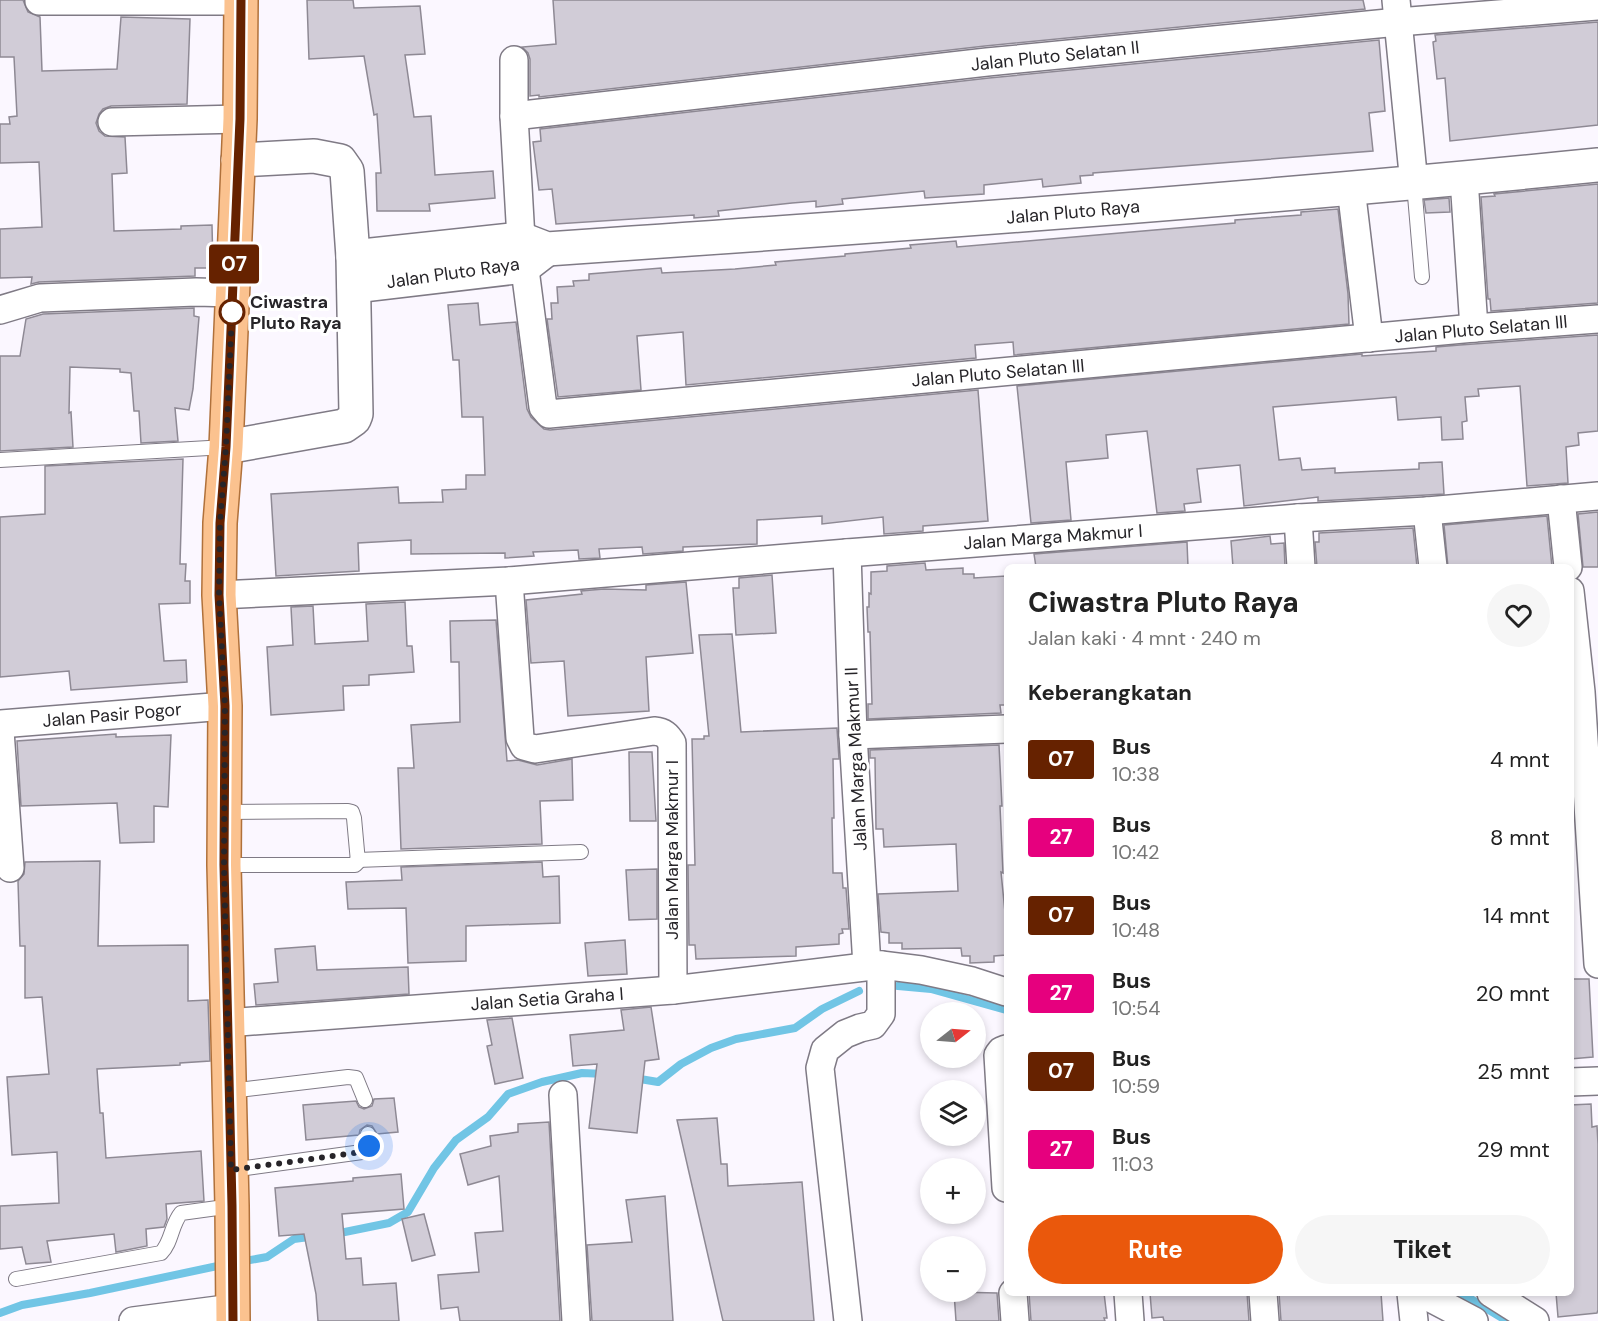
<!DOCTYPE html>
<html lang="id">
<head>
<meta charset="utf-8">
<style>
	body { margin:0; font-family:"DM Sans",sans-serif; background:#f6f6f6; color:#222; height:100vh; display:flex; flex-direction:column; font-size:22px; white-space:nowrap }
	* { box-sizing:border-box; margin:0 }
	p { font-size:20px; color:#767676 }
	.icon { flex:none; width:33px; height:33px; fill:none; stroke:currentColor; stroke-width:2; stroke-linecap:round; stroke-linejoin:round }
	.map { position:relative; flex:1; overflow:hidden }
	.side { position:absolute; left:1004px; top:564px; width:570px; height:732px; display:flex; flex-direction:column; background:#fff; border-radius:9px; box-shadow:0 3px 9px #0003 }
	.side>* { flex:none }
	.badge { padding:0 12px; border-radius:4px; font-size:21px; line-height:39px }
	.needle { width:39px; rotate:73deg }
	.controls { position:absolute; left:920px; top:1002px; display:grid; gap:12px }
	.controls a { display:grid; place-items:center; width:66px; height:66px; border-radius:50%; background:#fff; box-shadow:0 3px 9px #0003; font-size:30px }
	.you { position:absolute; width:30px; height:30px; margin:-15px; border:4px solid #fff; border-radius:50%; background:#1a73e8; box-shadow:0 0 0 9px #1a73e833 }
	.map>.badge { position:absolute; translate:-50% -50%; box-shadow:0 0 0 3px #fff }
	h2 { padding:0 24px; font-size:22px; line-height:54px }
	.round { display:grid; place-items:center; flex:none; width:63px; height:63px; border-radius:32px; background:#f6f6f6 }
	.headline { display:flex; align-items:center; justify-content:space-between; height:102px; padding:0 24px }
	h1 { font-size:28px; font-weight:700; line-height:45px }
	.action { display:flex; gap:12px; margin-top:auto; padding:12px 24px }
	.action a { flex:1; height:69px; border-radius:36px; background:#ea580c; color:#fff; font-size:24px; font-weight:700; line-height:69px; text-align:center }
	.action a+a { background:#f6f6f6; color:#222 }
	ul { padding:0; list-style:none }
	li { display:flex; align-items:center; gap:18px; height:78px; padding:0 24px }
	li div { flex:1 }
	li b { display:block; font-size:22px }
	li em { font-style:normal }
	li .badge { min-width:66px; font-weight:700; text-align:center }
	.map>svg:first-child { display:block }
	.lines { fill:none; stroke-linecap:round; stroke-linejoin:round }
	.stream { stroke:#71c5e5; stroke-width:8 }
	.building { fill:#d1ccd7; stroke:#8e8994; stroke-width:1.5 }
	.lane-casing { stroke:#7f7a85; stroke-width:16 }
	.street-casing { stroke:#7f7a85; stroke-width:30 }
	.secondary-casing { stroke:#7f7a85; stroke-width:36 }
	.primary-casing { stroke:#b0713b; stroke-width:36 }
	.lane { stroke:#fff; stroke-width:14 }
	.street { stroke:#fff; stroke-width:27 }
	.secondary { stroke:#fff; stroke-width:33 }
	.primary { stroke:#fbc28f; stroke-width:33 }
	.line-casing { stroke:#fff; stroke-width:14 }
	.line { stroke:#620; stroke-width:9 }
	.walk { stroke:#272529; stroke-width:6; stroke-dasharray:0 10.8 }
	.stop-dot { fill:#fff; stroke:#620; stroke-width:3 }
	.labels { text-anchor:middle; stroke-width:6; stroke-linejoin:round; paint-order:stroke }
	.street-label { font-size:18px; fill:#272529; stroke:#fff }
	.stop-label { font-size:18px; font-weight:bold; fill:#272529; stroke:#fff; text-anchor:start }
</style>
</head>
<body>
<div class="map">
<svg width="1598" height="1321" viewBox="0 0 1598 1321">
	<rect width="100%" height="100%" fill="#fbf7ff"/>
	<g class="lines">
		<g class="stream">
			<polyline points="898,986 931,989 1006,1010"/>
			<polyline points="634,1078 658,1082 681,1064 711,1048 736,1039 795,1028 822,1009 859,991"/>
			<polyline points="335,1234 389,1223 408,1212 434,1168 456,1140 488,1117 508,1094 542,1082 582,1073 606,1074"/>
			<polyline points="239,1262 267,1257 294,1239 316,1236"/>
			<polyline points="1461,1293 1507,1321"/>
			<polyline points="0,1313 22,1305 90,1293 227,1264"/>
		</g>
	</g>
	<g class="building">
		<polygon points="0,0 23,0 28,12 40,17 42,71 117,69 121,17 190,19 187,104 111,106 103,109 99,114 96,123 99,131 105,136 125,137 127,173 112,174 114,231 181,229 181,226 212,225 213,268 195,268 195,276 39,282 31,284 32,277 0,278 0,229 42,227 39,162 0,163 0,124 10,124 9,117 17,116 14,57 0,57"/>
		<polygon points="307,0 353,0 354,8 420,6 425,54 405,55 414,117 431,116 435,175 493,171 495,198 429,204 430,211 377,211 376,173 381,173 377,114 374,115 364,56 309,59"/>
		<polygon points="553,0 1363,0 1365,9 985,46 539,97 539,95 530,96 530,59 528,53 522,47 556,44"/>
		<polygon points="1598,22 1598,125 1450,141 1445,78 1437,79 1433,42 1436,41 1435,35"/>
		<polygon points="1379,40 1385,111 1369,113 1373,151 1093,173 1093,175 1080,176 1081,183 1043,187 1042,179 984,185 984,194 925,198 924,191 842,199 843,204 816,207 816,201 792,203 718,211 719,216 694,218 694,215 556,224 552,189 539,190 533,142 541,141 540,129 989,78"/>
		<polygon points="1598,184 1598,303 1491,311 1490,299 1488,299 1481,197 1495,196 1494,194"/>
		<polygon points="1449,198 1450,212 1426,213 1424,200"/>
		<polygon points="1338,209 1348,294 1349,324 1014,355 1013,342 975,345 976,358 686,385 683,332 637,336 641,390 558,397 547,319 552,319 551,303 558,303 557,287 574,286 573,281 589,280 589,274 661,268 662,273 735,269 776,265 775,262 845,256 845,254 911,248 910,245 956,241 957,247 1235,223 1235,220 1301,215 1301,212"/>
		<polygon points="478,303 480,325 516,322 527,409 531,417 544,429 550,430 978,390 988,521 923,526 923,531 884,534 883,517 822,524 822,516 757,520 757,544 683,547 683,551 643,554 642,547 599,549 600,558 579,559 578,550 533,552 534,556 505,558 505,553 411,554 411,540 358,543 359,571 276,576 271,494 398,487 399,503 443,502 442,490 466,489 466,475 485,475 483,417 462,417 459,360 453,360 448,305"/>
		<polygon points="194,308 194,316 199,317 193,389 189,410 175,408 178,441 141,443 139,411 134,411 131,373 120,372 120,369 70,367 69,413 71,412 73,447 0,451 0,356 20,356 26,319 43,314"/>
		<polygon points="1598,335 1598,431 1578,433 1579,445 1566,447 1568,483 1527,486 1520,386 1478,389 1479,396 1465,397 1467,421 1462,422 1463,439 1442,440 1441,417 1398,420 1396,397 1273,407 1279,460 1300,458 1302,470 1335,468 1335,473 1419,469 1419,463 1442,462 1444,494 1318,501 1318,497 1244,506 1240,465 1197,469 1201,502 1184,504 1185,511 1157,513 1147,431 1106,435 1108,458 1066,462 1071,520 1031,523 1017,386 1362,354 1362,356 1436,351 1436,347 1460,345"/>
		<polygon points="183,459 180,564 186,564 185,581 190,581 190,603 159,604 164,661 186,660 187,682 71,690 69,671 0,677 0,517 45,514 45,466"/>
		<polygon points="1598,512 1598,567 1583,567 1578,514"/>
		<polygon points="1547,516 1552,567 1448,567 1444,525"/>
		<polygon points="1413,528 1417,567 1317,567 1315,542 1319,542 1319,533"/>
		<polygon points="1270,536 1271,544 1284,543 1285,567 1233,567 1231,541"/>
		<polygon points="1187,542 1188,567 1036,567 1034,554"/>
		<polygon points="925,563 926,570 963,568 963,574 974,574 974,578 1006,576 1006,705 1000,705 1001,713 868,719 868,704 872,704 870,632 868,632 867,607 869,607 869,593 871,594 871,572 887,571 887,566"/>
		<polygon points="772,575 776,633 736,635 733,588 739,588 739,578"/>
		<polygon points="686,582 693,653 646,657 649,711 568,716 564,661 531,663 526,600 582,594 581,591 604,589 646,590 646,585"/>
		<polygon points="405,602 407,646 412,646 414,672 369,675 369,685 343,686 344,710 271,715 267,647 293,645 291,607 313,606 315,644 368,641 366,604"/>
		<polygon points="496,620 507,761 518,760 537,765 572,759 573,800 540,801 542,844 401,849 398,768 414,768 411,725 460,722 459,662 451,662 450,621"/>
		<polygon points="732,634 741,732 837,728 839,759 833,759 834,818 832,818 833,873 842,873 843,888 846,888 849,929 842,929 843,933 839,934 839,944 796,947 796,956 696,959 695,945 689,945 688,865 695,865 692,739 704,739 704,736 709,736 699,635"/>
		<polygon points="116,734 116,737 171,735 168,807 154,806 154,842 120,843 117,803 21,806 17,741"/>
		<polygon points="999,745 1002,806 1000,806 1003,873 1001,872 1006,922 1006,955 994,956 994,962 970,963 970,956 962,956 961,948 902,949 902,943 889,943 889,933 881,932 878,894 958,891 956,844 884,847 883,829 876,829 875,758 870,758 870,750"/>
		<polygon points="629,752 652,752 656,821 630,821"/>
		<polygon points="100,861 98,946 188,945 188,1001 208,1000 210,1061 180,1063 180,1065 97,1069 100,1113 103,1113 106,1158 201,1151 204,1201 166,1204 167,1219 164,1227 146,1229 147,1246 116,1252 114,1234 47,1241 51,1262 26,1264 22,1247 0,1249 0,1206 59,1203 57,1152 12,1155 7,1077 49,1074 42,997 25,998 25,946 20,946 18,881 24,874 25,862"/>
		<polygon points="542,862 543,877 559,876 560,923 466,926 466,961 408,963 406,908 348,909 346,882 402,880 401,867"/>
		<polygon points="657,869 657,919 629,920 626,870"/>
		<polygon points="625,940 627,974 588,976 585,943"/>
		<polygon points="315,946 317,970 408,967 409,994 256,1005 254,984 278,982 275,949"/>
		<polygon points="1570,979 1589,979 1593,1057 1570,1059"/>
		<polygon points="651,1007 659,1059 645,1061 637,1133 589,1128 597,1064 573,1066 570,1035 624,1030 621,1010"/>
		<polygon points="512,1018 523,1078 495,1084 487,1046 492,1045 487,1020"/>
		<polygon points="394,1098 398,1132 377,1134 372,1126 367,1125 360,1130 359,1135 306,1140 303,1105 356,1101 359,1107 364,1109 372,1106 374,1099"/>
		<polygon points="1591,1104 1592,1127 1597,1126 1598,1144 1598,1310 1597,1313 1558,1317 1556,1293 1570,1293 1570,1105"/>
		<polygon points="717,1118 721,1164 727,1164 728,1186 802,1182 814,1321 723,1321 677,1120"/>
		<polygon points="549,1122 560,1321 460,1321 458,1307 441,1309 438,1275 479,1272 475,1233 503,1231 499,1176 468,1185 460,1154 491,1146 490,1136 518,1132 518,1124"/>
		<polygon points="401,1174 404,1209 342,1214 346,1259 361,1258 363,1285 396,1283 399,1321 318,1321 316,1294 304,1234 279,1236 275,1188 353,1181 353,1178"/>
		<polygon points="665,1196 673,1321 592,1321 587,1245 632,1242 626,1200"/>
		<polygon points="424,1214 435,1255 412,1261 402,1219"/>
		<polygon points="954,1292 997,1293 999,1321 956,1321"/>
		<polygon points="1029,1293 1104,1293 1107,1318 1104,1318 1105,1321 1031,1321"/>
		<polygon points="1150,1293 1247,1293 1249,1321 1164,1321 1163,1317 1152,1318"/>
		<polygon points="1279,1293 1381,1293 1383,1321 1281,1321"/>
	</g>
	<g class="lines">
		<defs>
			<g id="lane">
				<polyline points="1414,184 1422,277"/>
				<polyline points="0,460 226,447"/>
				<polyline points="357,860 581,852"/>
				<polyline points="224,865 355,865 358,862 354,818 352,812 348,811 225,812"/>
				<polyline points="230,1091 348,1077 356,1078 365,1100"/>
				<polyline points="231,1170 362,1152 367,1151 369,1146 368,1134"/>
				<path d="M16 1279 161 1253C172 1242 171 1225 181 1213L232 1206"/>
			</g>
			<g id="street">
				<polyline points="1396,0 1414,184"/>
				<polyline points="39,1 241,1"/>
				<polyline points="514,60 514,116 521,239 543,407 549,414 1474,328 1598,319"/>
				<polyline points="514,116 987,62 1398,22 1598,6"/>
				<polyline points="112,122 240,119"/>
				<polyline points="1464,179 1474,328"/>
				<polyline points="1351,188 1369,338"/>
				<polyline points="0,310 40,298 196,292 233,293"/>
				<polyline points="1561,499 1568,567"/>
				<polyline points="1427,511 1433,567"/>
				<polyline points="1298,518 1301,567"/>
				<polyline points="847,553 853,735 867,966"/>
				<path d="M509 581 520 738 524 746 535 749 654 731C664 732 667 735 672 743L673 990"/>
				<polyline points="1570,591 1581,692 1598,964"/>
				<polyline points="219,595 509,581 847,553 1298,518 1427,511 1598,496"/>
				<polyline points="0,724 225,706"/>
				<polyline points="0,731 10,868"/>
				<polyline points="853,735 1006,729"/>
				<polyline points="226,1023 673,990 881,965 921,970 972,981 1006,992"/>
				<polyline points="1006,1049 1001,1051 998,1055 1006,1188"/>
				<polyline points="1570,1082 1598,1081"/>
				<polyline points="563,1095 576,1321"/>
				<polyline points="1013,1293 1015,1321"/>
				<polyline points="1128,1293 1130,1321"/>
				<polyline points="1263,1293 1265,1321"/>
				<polyline points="1411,1293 1414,1321"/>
				<polyline points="1421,1293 1474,1321"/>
				<polyline points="1491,1293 1535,1321"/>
				<polyline points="133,1321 233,1308"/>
				<polyline points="848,1321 820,1068 825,1050 845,1034 860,1028 873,1025 881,1014 881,965"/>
			</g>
			<g id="secondary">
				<path d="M353 257 521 239 547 249C897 225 1248 200 1598 165"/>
				<polyline points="354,286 525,266 547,249"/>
				<polyline points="226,447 344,426 354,419 356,414 353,257 347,171 340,161 314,156 238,160"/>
			</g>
			<polyline id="primary" points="233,1321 232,1206 224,865 225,706 219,595 220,523 226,447 240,119 241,0"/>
		</defs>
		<use href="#lane" class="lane-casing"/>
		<use href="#street" class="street-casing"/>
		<use href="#secondary" class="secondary-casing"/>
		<use href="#primary" class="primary-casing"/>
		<use href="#lane" class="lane"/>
		<use href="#street" class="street"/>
		<use href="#secondary" class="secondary"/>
		<use href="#primary" class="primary"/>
	</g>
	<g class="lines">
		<defs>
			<polyline id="line" points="233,1321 232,1206 224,865 225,706 219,595 220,523 226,447 240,119 241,0"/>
		</defs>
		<use href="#line" class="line-casing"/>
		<use href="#line" class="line"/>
		<polyline class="walk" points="232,312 226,447 220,523 219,595 225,706 224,865 231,1170 362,1152 367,1151 369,1146"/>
	</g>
	<circle class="stop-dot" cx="232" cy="312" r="12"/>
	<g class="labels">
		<g class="street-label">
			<text transform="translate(1055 56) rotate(-6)" y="6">Jalan Pluto Selatan II</text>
			<text transform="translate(1073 212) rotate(-5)" y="6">Jalan Pluto Raya</text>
			<text transform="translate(453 273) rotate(-8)" y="6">Jalan Pluto Raya</text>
			<text transform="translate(1481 329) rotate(-5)" y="6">Jalan Pluto Selatan III</text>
			<text transform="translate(998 373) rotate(-5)" y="6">Jalan Pluto Selatan III</text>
			<text transform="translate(1053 537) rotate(-4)" y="6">Jalan Marga Makmur I</text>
			<text transform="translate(112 715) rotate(-5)" y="6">Jalan Pasir Pogor</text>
			<text transform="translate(856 759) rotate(-93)" y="6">Jalan Marga Makmur II</text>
			<text transform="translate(672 850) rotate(-90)" y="6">Jalan Marga Makmur I</text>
			<text transform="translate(547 999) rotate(-4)" y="6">Jalan Setia Graha I</text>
		</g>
		<g class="stop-label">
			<text x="250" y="308">Ciwastra<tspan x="250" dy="21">Pluto Raya</tspan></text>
		</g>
	</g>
</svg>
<div class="controls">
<a><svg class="needle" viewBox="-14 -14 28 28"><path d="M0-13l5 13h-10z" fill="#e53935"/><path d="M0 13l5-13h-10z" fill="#767676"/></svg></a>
<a><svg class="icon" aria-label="layers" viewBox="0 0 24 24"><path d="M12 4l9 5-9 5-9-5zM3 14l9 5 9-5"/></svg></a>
<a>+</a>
<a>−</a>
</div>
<div class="you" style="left:369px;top:1146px"></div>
<b class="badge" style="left:234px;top:264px;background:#620;color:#fff">07</b>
<section class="side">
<div class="headline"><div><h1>Ciwastra Pluto Raya</h1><p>Jalan kaki · 4 mnt · 240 m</p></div><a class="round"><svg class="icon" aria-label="heart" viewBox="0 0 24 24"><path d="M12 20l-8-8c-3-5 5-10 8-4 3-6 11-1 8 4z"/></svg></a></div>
<h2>Keberangkatan</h2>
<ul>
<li><span class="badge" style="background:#620;color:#fff">07</span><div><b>Bus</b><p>10:38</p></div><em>4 mnt</em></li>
<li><span class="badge" style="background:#e6007e;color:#fff">27</span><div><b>Bus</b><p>10:42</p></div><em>8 mnt</em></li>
<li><span class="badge" style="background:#620;color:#fff">07</span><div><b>Bus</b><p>10:48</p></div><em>14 mnt</em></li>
<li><span class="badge" style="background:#e6007e;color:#fff">27</span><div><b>Bus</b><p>10:54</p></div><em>20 mnt</em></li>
<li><span class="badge" style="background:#620;color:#fff">07</span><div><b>Bus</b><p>10:59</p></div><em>25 mnt</em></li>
<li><span class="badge" style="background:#e6007e;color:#fff">27</span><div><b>Bus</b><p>11:03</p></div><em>29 mnt</em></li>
</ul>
<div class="action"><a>Rute</a><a>Tiket</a></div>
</section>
</div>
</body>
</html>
